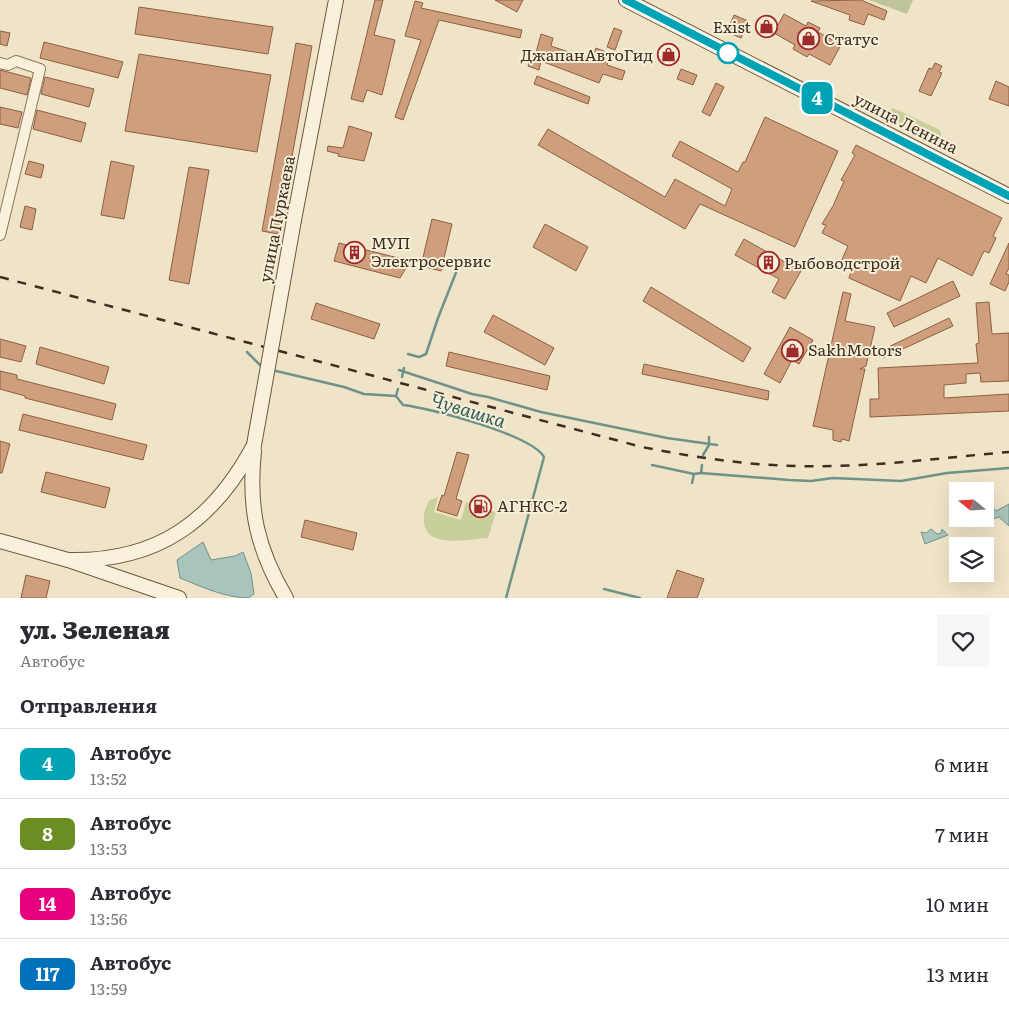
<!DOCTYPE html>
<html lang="ru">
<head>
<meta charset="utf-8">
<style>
	body { margin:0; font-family:Literata,serif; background:#f7f7f7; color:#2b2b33; height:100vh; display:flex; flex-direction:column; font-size:19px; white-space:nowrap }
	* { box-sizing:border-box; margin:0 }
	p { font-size:16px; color:#7c7c81 }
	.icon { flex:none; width:28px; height:28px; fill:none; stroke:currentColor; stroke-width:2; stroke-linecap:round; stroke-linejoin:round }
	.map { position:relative; height:598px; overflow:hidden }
	.details { display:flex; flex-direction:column; background:#fff; flex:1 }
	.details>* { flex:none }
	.badge { padding:0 10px; border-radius:8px; font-size:18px; line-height:32px }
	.needle { width:32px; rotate:288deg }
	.tools { position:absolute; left:949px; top:482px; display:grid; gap:10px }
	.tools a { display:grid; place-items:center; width:45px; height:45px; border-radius:0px; background:#fff; box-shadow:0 5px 20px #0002; font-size:25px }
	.map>.badge { position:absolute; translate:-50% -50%; box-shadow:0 0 0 2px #fff }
	h2 { padding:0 20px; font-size:19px; line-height:45px }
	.round { display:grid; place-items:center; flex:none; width:52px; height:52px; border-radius:0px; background:#f7f7f7 }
	.head { display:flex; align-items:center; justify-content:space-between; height:85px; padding:0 20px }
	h1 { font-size:24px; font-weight:800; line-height:38px }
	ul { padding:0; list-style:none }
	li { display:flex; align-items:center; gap:15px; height:70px; padding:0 20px; border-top:1px solid #e1e1e2 }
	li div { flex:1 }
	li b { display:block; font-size:19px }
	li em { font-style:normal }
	li .badge { min-width:55px; font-weight:700; text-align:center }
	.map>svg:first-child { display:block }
	.green { fill:#c9cf9b }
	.cemetery { fill:#bfc49a }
	.water { fill:#a9c4bc; stroke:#6f938a }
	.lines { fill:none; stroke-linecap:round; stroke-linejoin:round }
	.stream { stroke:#6f938a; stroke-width:2.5 }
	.building { fill:#cf9f7d; stroke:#8d5f41 }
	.street-casing { stroke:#8d765c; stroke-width:12 }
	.secondary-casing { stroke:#6f573f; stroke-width:16 }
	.street { stroke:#faf1dc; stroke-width:10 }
	.secondary { stroke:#faf1dc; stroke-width:14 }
	.rail { stroke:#3d2e20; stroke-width:2.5; stroke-dasharray:9 9; stroke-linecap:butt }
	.secondary-bridge-casing { stroke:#6f573f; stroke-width:16; stroke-linecap:butt }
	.secondary-bridge { stroke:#faf1dc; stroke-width:14 }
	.line-casing { stroke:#fff; stroke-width:11 }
	.line { stroke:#00a3b4; stroke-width:8 }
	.stop-dot { fill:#fff; stroke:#00a3b4; stroke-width:2.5 }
	.labels { text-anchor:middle; stroke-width:4; stroke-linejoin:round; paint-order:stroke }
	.poi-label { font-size:16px; fill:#3d2e20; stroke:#f7eed8; text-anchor:start }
	.street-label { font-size:16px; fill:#3d2e20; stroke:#f7eed8 }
	.water-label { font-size:18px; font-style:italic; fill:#2f5d5a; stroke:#f7eed8 }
</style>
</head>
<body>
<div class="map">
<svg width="1009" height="598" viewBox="0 0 1009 598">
	<rect width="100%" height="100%" fill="#f0e4c8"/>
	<g class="green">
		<polygon points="893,108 938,129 941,132 941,138 937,142 932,141 887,119 886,112"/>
		<path d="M438 497 434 512 461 520 466 502 496 512 488 538C470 539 427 549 424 523 423 515 425 507 430 500Z"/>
	</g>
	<polygon class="cemetery" points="869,0 913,0 907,14"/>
	<g class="water">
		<polygon points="987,500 996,511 1009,504 1009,526 999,517 984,522"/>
		<polygon points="931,529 937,534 941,533 942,529 948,535 925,544 921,532 926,533"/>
		<path d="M203 542 211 560 235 556 243 552 251 573 254 594 249 598C226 598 202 587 180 578L177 560Z"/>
	</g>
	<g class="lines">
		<g class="stream">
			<polyline points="247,352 262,367"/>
			<polyline points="408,354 419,357 426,354 438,318 459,265"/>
			<path d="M272 370 344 387 364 394 396 396 403 405C430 408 532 435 544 457L506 598"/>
			<polyline points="399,370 472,394 488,397 541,412 667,438 717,445"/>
			<polyline points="402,377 404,368"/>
			<polyline points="396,396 398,389"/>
			<polyline points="703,455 709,445 709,437"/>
			<polyline points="652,465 694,474"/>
			<polyline points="701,473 702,465"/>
			<polyline points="692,483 694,474 701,473 789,480 811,481 833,478 901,481 947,473 1009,468"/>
			<polyline points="604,589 640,598"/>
		</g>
	</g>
	<g class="building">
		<polygon points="375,0 383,0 374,35 395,40 382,95 367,90 363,102 351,99"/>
		<polygon points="495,0 523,0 517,12"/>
		<polygon points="861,0 887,11 884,20 868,14 864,25 849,20 850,15 811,1"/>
		<polygon points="415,1 423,3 421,8 522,30 520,38 439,20 403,120 395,117 421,40 405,36"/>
		<polygon points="139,7 273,27 268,54 135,34"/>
		<polygon points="784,14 806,26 808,22 820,28 818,32 841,45 830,65 809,54 807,57 793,49 795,45 774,33 760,29 762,21 778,25"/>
		<polygon points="734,15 748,21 741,38 727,32"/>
		<polygon points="614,28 622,31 615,50 607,47"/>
		<polygon points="0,31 10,33 7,46 0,44"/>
		<polygon points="541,34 553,38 551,46 592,60 596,48 611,54 607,65 625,71 622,80 603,74 599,83 541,61 539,70 528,66 532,52 536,53"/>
		<polygon points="44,42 123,62 118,78 40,58"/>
		<polygon points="296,43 312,46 278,234 262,231"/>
		<polygon points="139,54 271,75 257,152 125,131"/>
		<polygon points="935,63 942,66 939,72 942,73 931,96 919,91 929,68 932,69"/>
		<polygon points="681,69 697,75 693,85 677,79"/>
		<polygon points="0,70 31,78 27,95 0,88"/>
		<polygon points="537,76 590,97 588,104 534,84"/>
		<polygon points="45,77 94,89 89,107 41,94"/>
		<polygon points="996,81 1009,87 1009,106 989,99"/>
		<polygon points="716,83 724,87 710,116 702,112"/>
		<polygon points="0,107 22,112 18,128 0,124"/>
		<polygon points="37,110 86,123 81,142 33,129"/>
		<polygon points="765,117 838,151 795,247 700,204 685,229 538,145 548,129 665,197 675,179 725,206 732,189 672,156 680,141 738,172 743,162 745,162"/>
		<polygon points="349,126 372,133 364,161 338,156 339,154 327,151 328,146 343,148"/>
		<polygon points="856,145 1002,218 993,236 996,238 989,253 984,251 972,276 938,258 926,283 911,276 900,301 849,278 852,269 840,264 848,246 822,233 826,225 822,224 833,206 844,181 841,180 855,155 852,153"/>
		<polygon points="29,161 44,165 41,178 25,174"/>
		<polygon points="111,161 134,166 124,219 101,215"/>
		<polygon points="189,167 209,170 189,284 169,280"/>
		<polygon points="25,206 36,209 32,230 20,227"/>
		<polygon points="432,219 452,224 441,271 421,266"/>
		<polygon points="545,224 588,247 576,271 533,247"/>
		<polygon points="744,239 801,271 785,299 772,292 779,279 735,255"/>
		<polygon points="339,243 410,261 400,278 334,261"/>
		<polygon points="1009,243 1009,268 1006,274 1009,275 1009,282 1005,291 990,284"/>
		<polygon points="953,281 960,296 894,327 887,313"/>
		<polygon points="651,287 751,348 743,362 643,301"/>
		<polygon points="843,292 851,294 845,321 875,327 866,366 860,369 865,369 849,441 842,439 841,442 833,440 833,430 813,426"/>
		<polygon points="989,302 992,334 1009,333 1009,381 981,382 980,373 966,374 966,383 944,385 944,398 1009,394 1009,411 870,417 870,399 879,399 878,368 978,363 976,344 979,343 976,303"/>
		<polygon points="316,303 380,324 374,339 311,319"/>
		<polygon points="493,315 554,348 545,365 484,332"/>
		<polygon points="949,318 953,326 883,358 880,351"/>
		<polygon points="790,327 813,340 799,364 792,360 780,383 764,374"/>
		<polygon points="0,339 26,346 21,362 0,357"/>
		<polygon points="40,347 109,367 104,384 36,364"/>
		<polygon points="449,352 550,376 547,390 446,366"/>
		<polygon points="644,364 769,391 768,400 642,374"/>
		<polygon points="0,371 17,375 17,379 116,404 112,420 25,398 25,396 0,389"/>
		<polygon points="23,414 147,445 143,460 19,430"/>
		<polygon points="0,441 10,444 2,473 0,473"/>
		<polygon points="457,452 469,455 456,499 462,501 457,516 437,510 442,495 444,496"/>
		<polygon points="46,472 110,488 105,508 41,492"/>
		<polygon points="305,520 357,533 353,550 301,537"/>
		<polygon points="677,570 704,579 697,598 667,598"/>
		<polygon points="26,575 50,581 46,598 21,598"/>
	</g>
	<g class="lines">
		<defs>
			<polyline id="street" points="0,63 8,65 16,61 40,69 0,235"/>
			<g id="secondary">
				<polyline points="626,0 1009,196"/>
				<polyline points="294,220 336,0"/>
				<path d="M254 451C248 508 257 549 286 598"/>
				<polyline points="0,541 68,560 179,598"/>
				<path d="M68 560C157 562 213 522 254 445"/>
			</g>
		</defs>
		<use href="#street" class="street-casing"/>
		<use href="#secondary" class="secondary-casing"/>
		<use href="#street" class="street"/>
		<use href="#secondary" class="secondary"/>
		<path class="rail" d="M0 277 642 447C693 457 744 465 797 466 868 468 938 458 1009 452"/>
		<defs>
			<polyline id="secondary-bridge" points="254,445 294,220"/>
		</defs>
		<use href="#secondary-bridge" class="secondary-bridge-casing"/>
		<use href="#secondary-bridge" class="secondary-bridge"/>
	</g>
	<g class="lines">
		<defs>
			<polyline id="line" points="626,0 1009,196"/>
		</defs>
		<use href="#line" class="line-casing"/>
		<use href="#line" class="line"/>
	</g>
	<defs>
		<symbol id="shop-ring" viewBox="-11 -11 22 22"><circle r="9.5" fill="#f7eed8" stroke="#9e2a2b" stroke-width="1.5"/><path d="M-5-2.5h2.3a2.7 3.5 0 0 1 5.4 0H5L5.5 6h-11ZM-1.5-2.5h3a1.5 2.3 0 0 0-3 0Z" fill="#9e2a2b"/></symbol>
		<symbol id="building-ring" viewBox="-11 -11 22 22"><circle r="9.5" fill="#f7eed8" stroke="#9e2a2b" stroke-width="1.5"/><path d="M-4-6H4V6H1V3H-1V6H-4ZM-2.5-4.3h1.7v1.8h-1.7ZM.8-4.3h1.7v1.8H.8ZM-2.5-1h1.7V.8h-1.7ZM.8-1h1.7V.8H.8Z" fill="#9e2a2b"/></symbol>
		<symbol id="fuel-ring" viewBox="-11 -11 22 22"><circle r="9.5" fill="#f7eed8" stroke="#9e2a2b" stroke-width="1.5"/><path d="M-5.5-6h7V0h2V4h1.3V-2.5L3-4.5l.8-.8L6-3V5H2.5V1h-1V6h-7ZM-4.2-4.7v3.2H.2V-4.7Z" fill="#9e2a2b"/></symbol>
	</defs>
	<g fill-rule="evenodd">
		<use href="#shop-ring" x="754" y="14" width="25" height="25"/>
		<use href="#shop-ring" x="796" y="26" width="25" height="25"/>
		<use href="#shop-ring" x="656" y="42" width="25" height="25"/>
		<use href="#building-ring" x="342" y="240" width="25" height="25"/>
		<use href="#building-ring" x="756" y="250" width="25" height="25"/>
		<use href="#shop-ring" x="780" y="338" width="25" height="25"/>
		<use href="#fuel-ring" x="468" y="494" width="25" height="25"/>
	</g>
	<circle class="stop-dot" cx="728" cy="53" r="10"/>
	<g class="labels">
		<g class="poi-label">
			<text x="751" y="33" text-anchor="end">Exist</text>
			<text x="824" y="45">Статус</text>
			<text x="653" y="61" text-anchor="end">ДжапанАвтоГид</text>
			<text x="371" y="249">МУП<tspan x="371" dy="18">Электросервис</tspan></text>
			<text x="784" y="269">Рыбоводстрой</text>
			<text x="808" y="356">SakhMotors</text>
			<text x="497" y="512">АГНКС-2</text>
		</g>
		<g class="street-label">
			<text transform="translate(906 123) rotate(27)" y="6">улица Ленина</text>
			<text transform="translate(277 219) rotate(-79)" y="6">улица Пуркаева</text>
		</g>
		<g class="water-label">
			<text transform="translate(468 411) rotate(17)" y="6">Чувашка</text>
		</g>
	</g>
</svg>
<div class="tools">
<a><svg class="needle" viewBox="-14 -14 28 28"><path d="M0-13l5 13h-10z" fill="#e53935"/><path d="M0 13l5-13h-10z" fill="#7c7c81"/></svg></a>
<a><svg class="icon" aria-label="layers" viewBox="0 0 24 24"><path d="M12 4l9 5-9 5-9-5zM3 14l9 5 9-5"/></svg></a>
</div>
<b class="badge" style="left:817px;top:98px;background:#00a3b4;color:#fff">4</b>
</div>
<section class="details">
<div class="head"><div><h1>ул. Зеленая</h1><p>Автобус</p></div><a class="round"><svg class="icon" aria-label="heart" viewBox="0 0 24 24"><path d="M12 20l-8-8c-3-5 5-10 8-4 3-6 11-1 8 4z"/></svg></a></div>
<h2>Отправления</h2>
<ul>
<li><span class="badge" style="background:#00a3b4;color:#fff">4</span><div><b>Автобус</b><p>13:52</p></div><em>6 мин</em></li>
<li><span class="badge" style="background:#6b8e23;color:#fff">8</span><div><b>Автобус</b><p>13:53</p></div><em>7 мин</em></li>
<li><span class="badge" style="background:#e6007e;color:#fff">14</span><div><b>Автобус</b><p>13:56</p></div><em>10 мин</em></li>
<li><span class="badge" style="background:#0072bc;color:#fff">117</span><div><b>Автобус</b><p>13:59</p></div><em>13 мин</em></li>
</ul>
</section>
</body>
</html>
